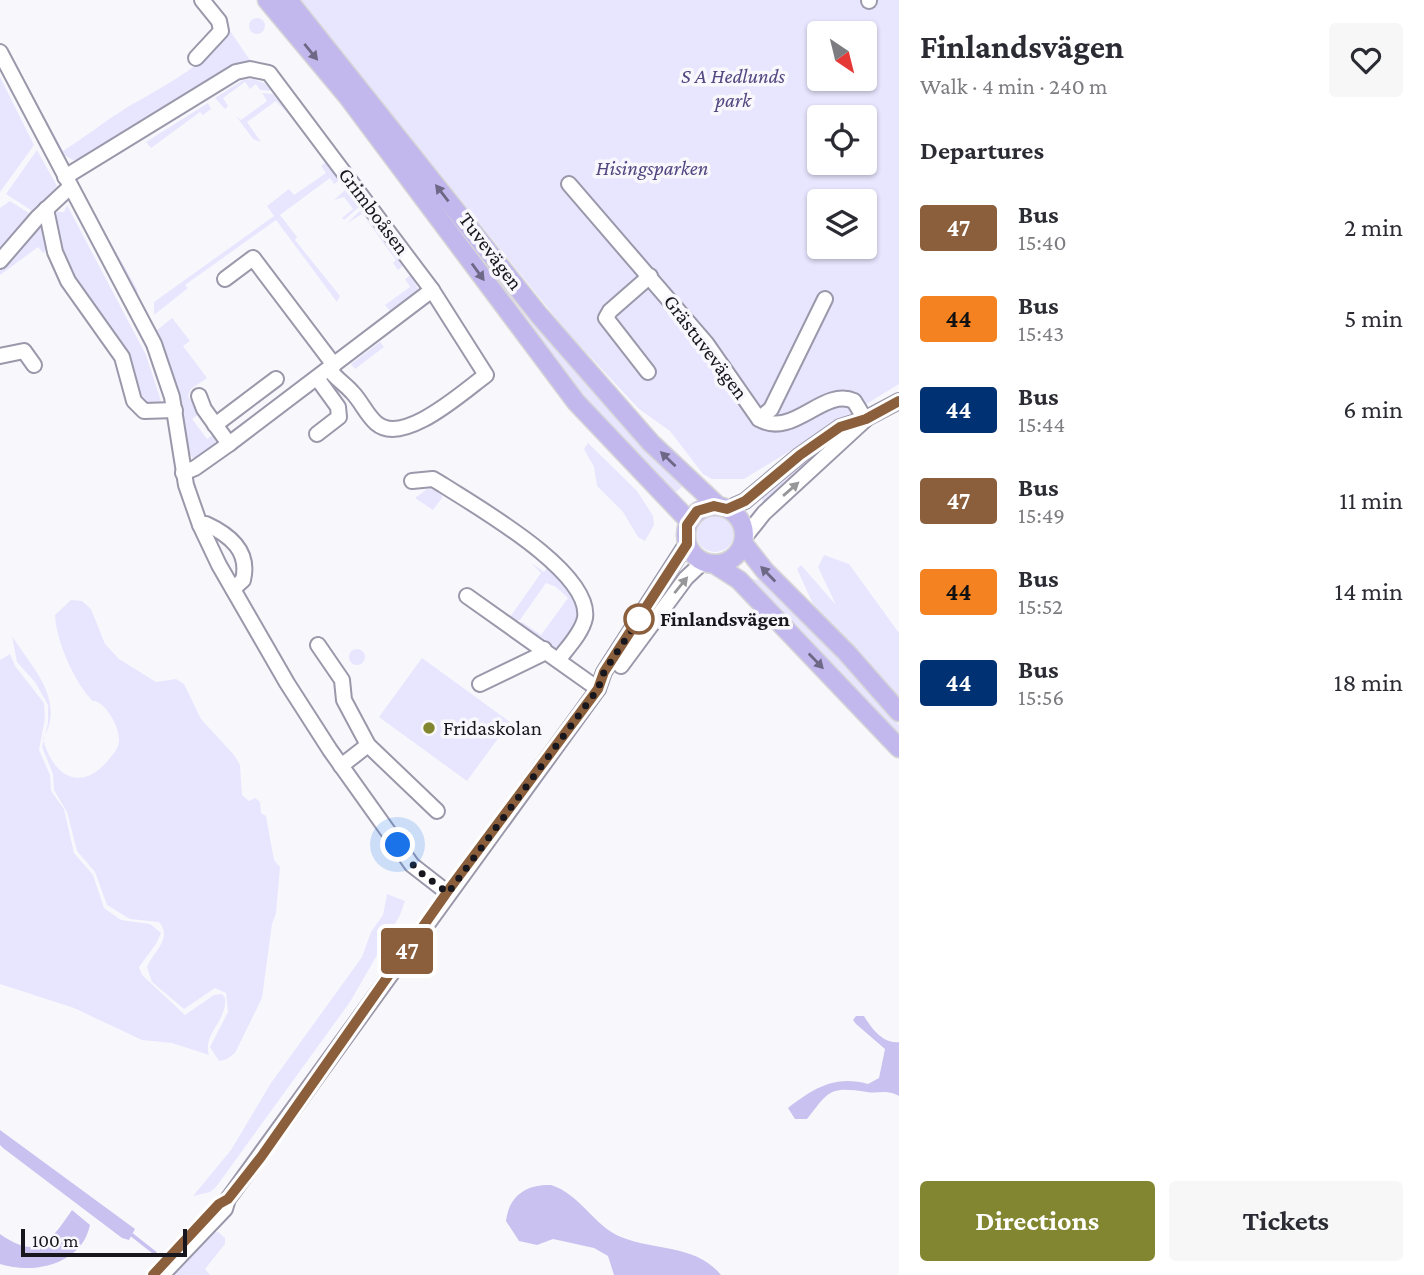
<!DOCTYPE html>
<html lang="en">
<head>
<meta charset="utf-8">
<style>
	body { margin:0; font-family:"Crimson Pro",serif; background:#f7f7f7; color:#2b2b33; height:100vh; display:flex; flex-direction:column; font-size:26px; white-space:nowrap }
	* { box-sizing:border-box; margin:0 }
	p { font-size:23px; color:#7c7c81 }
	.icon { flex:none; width:38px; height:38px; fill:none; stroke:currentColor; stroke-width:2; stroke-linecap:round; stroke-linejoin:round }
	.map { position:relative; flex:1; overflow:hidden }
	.panel { display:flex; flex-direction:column; background:#fff; width:525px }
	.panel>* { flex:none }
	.badge { padding:0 14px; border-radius:5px; font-size:24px; line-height:46px }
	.needle { width:46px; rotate:145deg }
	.fabs { position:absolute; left:807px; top:21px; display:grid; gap:14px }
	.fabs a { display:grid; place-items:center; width:70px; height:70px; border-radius:7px; background:#fff; box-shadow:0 2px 5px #0004; font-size:35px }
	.scale { position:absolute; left:21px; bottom:18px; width:166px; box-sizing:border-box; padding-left:7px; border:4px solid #17171d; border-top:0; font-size:19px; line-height:24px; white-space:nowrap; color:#17171d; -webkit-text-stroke:5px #f8f8fc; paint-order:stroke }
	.you { position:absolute; width:35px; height:35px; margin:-18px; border:5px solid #fff; border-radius:50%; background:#1a73e8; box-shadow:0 0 0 10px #1a73e833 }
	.map>.badge { position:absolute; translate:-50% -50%; box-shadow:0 0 0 4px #fff }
	h2 { padding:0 21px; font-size:26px; line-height:63px }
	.round { display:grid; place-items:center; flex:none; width:74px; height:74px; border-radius:7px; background:#f7f7f7 }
	.summary { display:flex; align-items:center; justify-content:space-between; height:119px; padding:0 21px }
	h1 { font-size:33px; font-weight:700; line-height:52px }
	.primary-button { display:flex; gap:14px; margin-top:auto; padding:14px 21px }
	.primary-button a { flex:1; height:80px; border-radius:7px; background:#828630; color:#fff; font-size:28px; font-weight:700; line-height:80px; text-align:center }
	.primary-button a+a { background:#f7f7f7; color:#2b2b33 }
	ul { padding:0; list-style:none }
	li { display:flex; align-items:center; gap:21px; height:91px; padding:0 21px }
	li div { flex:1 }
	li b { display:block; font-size:26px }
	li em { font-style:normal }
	li .badge { min-width:77px; font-weight:700; text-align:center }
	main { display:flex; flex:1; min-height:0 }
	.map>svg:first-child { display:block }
	.green { fill:#e8e5fe; fill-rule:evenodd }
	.water { fill:#c9c2f0 }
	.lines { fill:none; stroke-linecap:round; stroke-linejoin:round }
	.stream { stroke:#c9c2f0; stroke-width:3.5 }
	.minor-casing { stroke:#9a98aa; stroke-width:18 }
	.major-casing { stroke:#d5d5d6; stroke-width:21 }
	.minor { stroke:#fff; stroke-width:14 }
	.major { stroke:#c2b8ed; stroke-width:18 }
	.oneway { fill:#6c6885 }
	.oneway2 { fill:#979799 }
	.line-casing { stroke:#fff; stroke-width:16 }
	.line { stroke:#8b5e3c; stroke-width:10 }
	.walk { stroke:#17171d; stroke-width:7; stroke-dasharray:0 12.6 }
	.stop-dot { fill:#fff; stroke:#8b5e3c; stroke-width:3.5 }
	.poi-dot { fill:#828630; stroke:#f8f8fc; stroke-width:2.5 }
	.labels { text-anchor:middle; stroke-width:7; stroke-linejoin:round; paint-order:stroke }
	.park-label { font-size:21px; font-style:italic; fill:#534781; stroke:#f8f8fc }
	.street-label { font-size:21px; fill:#17171d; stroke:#f8f8fc }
	.stop-label { font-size:21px; font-weight:bold; fill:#17171d; stroke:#f8f8fc; text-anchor:start }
	.poi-label { font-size:21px; fill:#17171d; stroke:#f8f8fc; text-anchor:start }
</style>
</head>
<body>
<main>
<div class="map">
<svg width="899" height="1275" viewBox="0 0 899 1275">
	<rect width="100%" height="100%" fill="#f8f8fc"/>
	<g class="green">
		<path d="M300 0H899V384L744 479H712L703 474 670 431 639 409 568 333ZM819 33H864V79H819ZM819 117H864V163H819ZM819 201H864V247H819Z"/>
		<circle cx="257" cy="26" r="8"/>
		<path d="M228 28 252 63 84 159 73 160 62 154 41 110 63 151C84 138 101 124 120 112 149 93 217 62 228 28Z"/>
		<polygon points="0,77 34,145 0,192"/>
		<polygon points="253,79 264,83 272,91 260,90 256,84 250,89 245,82 223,98 228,106 225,109 215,98 243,80"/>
		<polygon points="262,93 273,94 288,114 276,101 247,122 261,142 253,139 236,116 241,120 267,101"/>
		<polygon points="208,103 211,109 203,115 200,112 151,148 146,142"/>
		<polygon points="37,150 57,186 34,212 6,194"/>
		<polygon points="326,162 339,181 334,184 330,178 280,215 297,237 295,240 340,296 337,302 276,220 185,285 188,288 154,315 154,302 274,216 267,206 289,189 294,195 326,173 321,166"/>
		<polygon points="81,190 137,289 139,301 80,191"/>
		<polygon points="345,190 359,207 344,220 342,218 353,209 344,197 334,200"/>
		<polygon points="429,191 687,482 675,493 590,408"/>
		<polygon points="10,201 32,215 0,251 0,208"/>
		<path d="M67 205 146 355 162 404 145 406C123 368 45 252 57 212H64Z"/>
		<polygon points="360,211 403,266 398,270 393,263 396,260 362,214 346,224"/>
		<polygon points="39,224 44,231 46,251 43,253 38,247 0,275 0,268"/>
		<polygon points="411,275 418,289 390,311 385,305 410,287 405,279"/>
		<polygon points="172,318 190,341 183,346 207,378 191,389 188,396 199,414 192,419 207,439 214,434 216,446 199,458 193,458 186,449 175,383 156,331"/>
		<polygon points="380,342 384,347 355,369 351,364"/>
		<polygon points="847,430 764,505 761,496 796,466"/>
		<polygon points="588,443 637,491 653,516 654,525 645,541 638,537 623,512 597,486 594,467 584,449"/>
		<polygon points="427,489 441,490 442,498 433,510 415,498"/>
		<circle cx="715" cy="533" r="19"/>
		<polygon points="824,555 849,564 899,633 899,702 822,616 812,602 797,569 801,565 836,605 818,567"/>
		<path d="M531 563 544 572 549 566C583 606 591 608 556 652L516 624 522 622 541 635 568 598 556 587 546 583 520 620 512 622 491 604 510 617 541 573Z"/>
		<polygon points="765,576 899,725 899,737 818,649 815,650 746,578 758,580"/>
		<path d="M71 600 82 601 91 609 105 644 119 659 156 682 176 679 184 684 201 719 234 755 240 765 242 795 249 801 255 798 260 802 261 813 266 816 274 860 280 867 276 913 272 924 262 998 235 1053 227 1059 219 1061 210 1047 228 1012 226 993 215 988 184 1009 152 982 147 967C154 951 173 938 159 922L130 919 107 905 95 872 77 851 67 812 54 790 53 774 42 747 48 723V705L35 682 17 662 12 636C33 669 66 700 43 739 53 777 82 794 110 758 115 752 119 747 119 739 119 728 109 709 99 703 91 698 96 705 90 698 73 679 56 640 55 615Z"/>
		<circle cx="357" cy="657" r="8"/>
		<path d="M10 654 15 666 44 703 45 718 39 750 50 775 51 791 64 809 74 853 93 875 104 908 121 920 150 924 161 933 156 944 139 967 142 975 185 1015 214 995 222 994 225 998C228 1020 202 1034 209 1055L172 1043 142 1040 74 1008 0 984V660Z"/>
		<polygon points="422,658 510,722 467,781 379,717"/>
		<polygon points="387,894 405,901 400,915 350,1002 216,1187 210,1192 193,1196 231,1150 271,1083 362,957 371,932 383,915"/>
		<polygon points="218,1232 225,1238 225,1244 205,1269 210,1275 173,1275 213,1233"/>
	</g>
	<g class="water">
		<path d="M856 1016H864C871 1028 883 1044 899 1042V1096C886 1089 879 1094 867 1092 829 1086 829 1091 807 1119H795L788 1108C814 1088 835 1075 868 1084L879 1078 885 1049 856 1024 853 1020Z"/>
		<polygon points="0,1130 135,1229 129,1240 122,1238 3,1148 0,1145"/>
		<path d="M551 1185C580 1194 594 1226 621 1237 655 1251 696 1244 721 1275H614L608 1256 594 1248 553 1239 537 1245 519 1241 506 1221C509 1196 526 1184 551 1185Z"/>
		<path d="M72 1210 90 1225C82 1264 35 1275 0 1264V1234C38 1261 50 1242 72 1210Z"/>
	</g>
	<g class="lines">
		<polyline class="stream" points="132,1235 155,1253"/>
		<defs>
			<g id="minor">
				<polyline points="869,1 869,0"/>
				<polyline points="0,52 154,344 172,397 186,485 200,525 219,565 287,683 330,750 412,865 448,893"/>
				<polyline points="196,58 221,31 219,21 202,0"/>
				<path d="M65 177 236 72 250 69 269 73 432 290 486 375C464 391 403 447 376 423 366 414 361 401 352 392 345 384 336 379 329 369"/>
				<path d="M569 184 706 343 759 419C793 439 823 387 854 401L865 419"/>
				<polyline points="46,209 55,252 68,281 122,357 134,401 144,411 175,410"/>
				<polyline points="0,261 38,217 70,187"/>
				<polyline points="225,279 253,258 334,365"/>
				<polyline points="0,356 24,351 34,365"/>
				<polyline points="648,372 606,318 610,311 650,276"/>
				<polyline points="199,396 204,409 229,444"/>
				<polyline points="759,419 771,409 825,299"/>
				<polyline points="215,425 276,379"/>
				<polyline points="317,434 339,417 338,407 317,378"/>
				<polyline points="183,473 195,468 229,444 432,290"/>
				<path d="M412 481 433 479 443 485C477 507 592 572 585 618 582 633 567 648 559 659"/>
				<polyline points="727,509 745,501 800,455 840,427 865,419 899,401"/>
				<path d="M200 525 206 524C230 535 250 551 243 580L233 589"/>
				<polyline points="744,538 764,513 865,420"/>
				<polyline points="467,596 598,689"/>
				<polyline points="318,645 342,680 344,700 368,745 437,811"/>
				<polyline points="621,666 686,578 703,562"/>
				<polyline points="480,684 540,655 544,649"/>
				<polyline points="341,766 368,745"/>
				<polyline points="162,1275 225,1209 228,1199 598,689 604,672 687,543"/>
			</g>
			<g id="major">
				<polyline points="267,0 348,97 576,402 689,521"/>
				<polyline points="288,0 539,315 651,443 718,506"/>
				<circle cx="715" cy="535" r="29"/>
				<polyline points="743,543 765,571 847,653 899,712"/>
				<polyline points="714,564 739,580 899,748"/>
			</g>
		</defs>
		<use href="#minor" class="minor-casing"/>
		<use href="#major" class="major-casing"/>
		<use href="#minor" class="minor"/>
		<use href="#major" class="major"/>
	</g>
	<defs><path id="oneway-solid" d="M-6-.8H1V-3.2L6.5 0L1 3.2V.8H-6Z" transform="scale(1.75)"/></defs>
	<g class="oneway">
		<use href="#oneway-solid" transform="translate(311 52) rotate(51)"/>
		<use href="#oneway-solid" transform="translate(442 193) rotate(-128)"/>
		<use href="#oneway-solid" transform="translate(478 272) rotate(54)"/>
		<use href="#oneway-solid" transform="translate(668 459) rotate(-136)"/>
		<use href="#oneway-solid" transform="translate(768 574) rotate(-134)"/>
		<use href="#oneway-solid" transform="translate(816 661) rotate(46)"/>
	</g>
	<g class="oneway2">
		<use href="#oneway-solid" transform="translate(791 489) rotate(-41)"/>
		<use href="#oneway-solid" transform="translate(681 585) rotate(-51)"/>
	</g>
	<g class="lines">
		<defs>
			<polyline id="line" points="153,1275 219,1204 228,1199 261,1157 450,888 598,689 604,672 687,544 687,525 697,511 714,506 727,509 745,501 800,455 840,427 866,419 899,401"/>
		</defs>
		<use href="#line" class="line-casing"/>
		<use href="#line" class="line"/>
		<polyline class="walk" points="398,845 417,870 448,893 598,689 604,672 639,619"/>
	</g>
	<circle class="stop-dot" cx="639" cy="619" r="14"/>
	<circle class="poi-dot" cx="429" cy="728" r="7"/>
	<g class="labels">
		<g class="park-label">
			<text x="733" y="83">S A Hedlunds<tspan x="733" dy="24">park</tspan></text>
			<text x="652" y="175">Hisingsparken</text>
		</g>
		<g class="street-label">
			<text transform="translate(374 211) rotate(53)" y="7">Grimboåsen</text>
			<text transform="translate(491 251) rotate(53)" y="7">Tuvevägen</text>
			<text transform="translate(706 347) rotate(53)" y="7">Grästuvevägen</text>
		</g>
		<g class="stop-label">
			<text x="660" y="626">Finlandsvägen</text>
		</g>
		<g class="poi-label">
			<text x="443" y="735">Fridaskolan</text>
		</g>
	</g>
</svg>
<div class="fabs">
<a><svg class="needle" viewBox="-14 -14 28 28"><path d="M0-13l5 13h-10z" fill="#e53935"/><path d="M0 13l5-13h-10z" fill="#7c7c81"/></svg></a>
<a><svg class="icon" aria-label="locate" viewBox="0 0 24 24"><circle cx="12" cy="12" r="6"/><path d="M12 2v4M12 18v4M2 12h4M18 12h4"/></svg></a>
<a><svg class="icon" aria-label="layers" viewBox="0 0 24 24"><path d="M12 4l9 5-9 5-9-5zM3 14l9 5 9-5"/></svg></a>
</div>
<div class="scale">100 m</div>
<div class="you" style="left:398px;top:845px"></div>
<b class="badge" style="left:407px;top:951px;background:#8b5e3c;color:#fff">47</b>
</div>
<section class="panel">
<div class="summary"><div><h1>Finlandsvägen</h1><p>Walk · 4 min · 240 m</p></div><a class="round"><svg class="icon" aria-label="heart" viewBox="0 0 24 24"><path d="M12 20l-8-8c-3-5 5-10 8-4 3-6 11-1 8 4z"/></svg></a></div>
<h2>Departures</h2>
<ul>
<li><span class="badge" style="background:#8b5e3c;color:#fff">47</span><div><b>Bus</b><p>15:40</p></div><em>2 min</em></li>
<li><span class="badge" style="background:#f58220;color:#111">44</span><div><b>Bus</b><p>15:43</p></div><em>5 min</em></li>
<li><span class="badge" style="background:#003273;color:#fff">44</span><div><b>Bus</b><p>15:44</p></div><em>6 min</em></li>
<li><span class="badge" style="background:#8b5e3c;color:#fff">47</span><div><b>Bus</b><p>15:49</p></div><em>11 min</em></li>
<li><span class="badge" style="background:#f58220;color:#111">44</span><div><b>Bus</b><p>15:52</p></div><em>14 min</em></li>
<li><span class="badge" style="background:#003273;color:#fff">44</span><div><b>Bus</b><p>15:56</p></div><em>18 min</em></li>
</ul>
<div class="primary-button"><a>Directions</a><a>Tickets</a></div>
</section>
</main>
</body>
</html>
